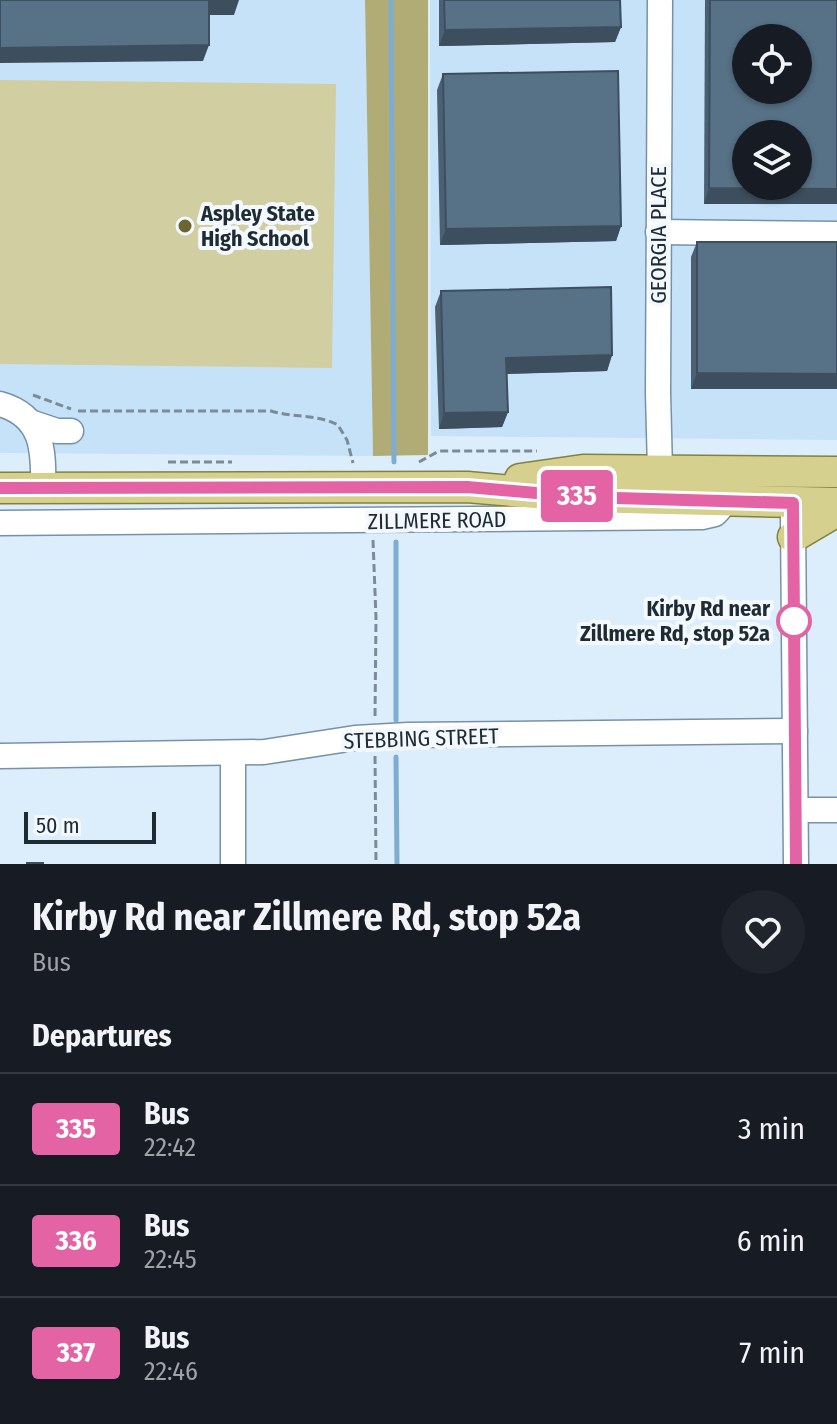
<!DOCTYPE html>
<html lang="en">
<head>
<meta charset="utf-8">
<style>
	body { margin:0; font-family:"Fira Sans Condensed",sans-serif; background:#20242c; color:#f1f3f6; height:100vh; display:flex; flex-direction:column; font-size:30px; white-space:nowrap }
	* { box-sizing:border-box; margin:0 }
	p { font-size:26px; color:#9ea1a6 }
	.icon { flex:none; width:44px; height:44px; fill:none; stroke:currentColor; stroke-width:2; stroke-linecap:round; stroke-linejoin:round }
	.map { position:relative; height:864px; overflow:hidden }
	.details { display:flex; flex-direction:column; background:#171b24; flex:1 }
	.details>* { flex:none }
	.badge { padding:0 16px; border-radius:6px; font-size:28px; line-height:52px }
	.tools { position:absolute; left:732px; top:24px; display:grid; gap:16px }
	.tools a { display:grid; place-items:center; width:80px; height:80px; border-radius:50%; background:#171b24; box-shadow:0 2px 6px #0004; font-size:40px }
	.scale { position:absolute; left:24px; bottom:20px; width:132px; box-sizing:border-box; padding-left:8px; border:4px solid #1f2b33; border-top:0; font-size:22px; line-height:28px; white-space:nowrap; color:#1f2b33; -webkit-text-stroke:6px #f3f9fe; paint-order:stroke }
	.map>.badge { position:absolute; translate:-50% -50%; box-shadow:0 0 0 4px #fff }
	h2 { padding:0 32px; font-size:30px; line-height:72px }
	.round { display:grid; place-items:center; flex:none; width:84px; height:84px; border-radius:42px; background:#20242c }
	.overview { display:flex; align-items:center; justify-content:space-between; height:136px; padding:0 32px }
	h1 { font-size:38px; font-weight:700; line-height:60px }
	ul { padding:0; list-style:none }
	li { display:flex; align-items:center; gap:24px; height:112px; padding:0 32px; border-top:2px solid #363941 }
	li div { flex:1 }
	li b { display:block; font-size:30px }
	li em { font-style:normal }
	li .badge { min-width:88px; font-weight:700; text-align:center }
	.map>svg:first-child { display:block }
	.built { fill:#c5e2f9; fill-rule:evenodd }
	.green { fill:#d1cea2 }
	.forest { fill:#b1ac75 }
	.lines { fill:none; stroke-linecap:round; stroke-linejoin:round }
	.stream { stroke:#7eadd1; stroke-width:5 }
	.minor-casing { stroke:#7792a8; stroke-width:27 }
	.major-casing { stroke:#84813d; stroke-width:33 }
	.path { stroke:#7c8b96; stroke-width:3; stroke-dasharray:8 4; stroke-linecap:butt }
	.minor { stroke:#fff; stroke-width:24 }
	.major { stroke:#d6d08e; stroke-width:30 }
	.wall { fill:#4b6173 }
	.shaded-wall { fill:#3d4f5e }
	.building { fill:#577186; stroke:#3d4f5e; stroke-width:2; fill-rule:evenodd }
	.line-casing { stroke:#fff; stroke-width:18 }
	.line { stroke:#e463a4; stroke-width:12 }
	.poi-dot { fill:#6a6531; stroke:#f3f9fe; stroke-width:3 }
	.stop-dot { fill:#fff; stroke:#e463a4; stroke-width:4 }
	.labels { text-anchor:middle; stroke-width:8; stroke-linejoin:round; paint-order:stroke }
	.poi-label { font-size:22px; font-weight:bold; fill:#1f2b33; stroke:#f3f9fe; text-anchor:start }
	.street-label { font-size:22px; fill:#1f2b33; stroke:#f3f9fe }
	.stop-label { font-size:22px; font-weight:bold; fill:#1f2b33; stroke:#f3f9fe; text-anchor:end }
</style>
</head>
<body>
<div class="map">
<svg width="837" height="864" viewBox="0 0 837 864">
	<rect width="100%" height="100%" fill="#dceefc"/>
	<g class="built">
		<polygon points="0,0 365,0 373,456 0,453"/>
		<path d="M430 0H837V440L431 436ZM746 38H798V90H746ZM746 134H798V186H746Z"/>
	</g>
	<polygon class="green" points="0,80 336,84 332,368 0,364"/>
	<polygon class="forest" points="365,0 428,0 428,455 373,456"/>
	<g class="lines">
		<g class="stream">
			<polyline points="391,0 394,462"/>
			<polyline points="396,542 396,720"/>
			<polyline points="396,757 397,864"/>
		</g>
		<defs>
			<g id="minor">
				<polyline points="660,0 658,393 660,470"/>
				<polyline points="658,232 837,234"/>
				<path d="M0 404C43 416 44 450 43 488"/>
				<polyline points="30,422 57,431 71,431"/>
				<polyline points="793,518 796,864"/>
				<polyline points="0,523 702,517 715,514 729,499"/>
				<polyline points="233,753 233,864"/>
				<polyline points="0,756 264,752 355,738 408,735 795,731"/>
				<polyline points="796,810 837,810"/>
			</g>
			<g id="major">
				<polyline points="520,479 583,470 837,472"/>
				<polyline points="0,488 467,487 581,497 837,503"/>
				<polyline points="793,537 837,511"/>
			</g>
		</defs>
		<use href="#minor" class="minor-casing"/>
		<use href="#major" class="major-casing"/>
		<g class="path">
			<polyline points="33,395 71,409"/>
			<path d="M78 411H271C294 418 317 414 338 425L347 440 353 463"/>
			<polyline points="168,462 232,462"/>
			<polyline points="419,462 439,451 537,451"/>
			<polyline points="373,540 376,618 375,716"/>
			<polyline points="375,756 376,864"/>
		</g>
		<use href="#minor" class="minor"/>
		<use href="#major" class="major"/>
	</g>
	<g class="wall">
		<polygon points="439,0 620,0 621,27 615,42 439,46"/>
		<polygon points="705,0 837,0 837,204 704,204"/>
		<polygon points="443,74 621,226 616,241 440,245 437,90"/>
		<polygon points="697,242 837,242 837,389 691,389 691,257"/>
		<polygon points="441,291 612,355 607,371 507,374 508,412 502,427 439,429 435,307"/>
	</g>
	<g class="shaded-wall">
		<polygon points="209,0 239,0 234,15 204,15"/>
		<polygon points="621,27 615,42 439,46 445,30"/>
		<polygon points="209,45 203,61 0,63 0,48"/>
		<polygon points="709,188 837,189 837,204 704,204"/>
		<polygon points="621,226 616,241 440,245 446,229"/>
		<polygon points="612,355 607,371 501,374 506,358"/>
		<polygon points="697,373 837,374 837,389 691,389"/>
		<polygon points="508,412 502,427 439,429 444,413"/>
	</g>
	<g class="building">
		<polygon points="0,0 209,0 209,45 0,48"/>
		<polygon points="444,0 620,0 621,27 445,30"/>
		<path d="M710 0H837V189L709 188ZM746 38H798V90H746ZM746 134H798V186H746Z"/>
		<polygon points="618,71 621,226 446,229 443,74"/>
		<polygon points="697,242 837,242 837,374 697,373"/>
		<polygon points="611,287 612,355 506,358 508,412 444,413 441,291"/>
		<rect x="27" y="863" width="16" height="1"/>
	</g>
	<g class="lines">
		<defs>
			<polyline id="line" points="0,488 467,487 581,497 793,503 796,864"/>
		</defs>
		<use href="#line" class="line-casing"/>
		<use href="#line" class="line"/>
	</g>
	<circle class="poi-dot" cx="185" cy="226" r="8"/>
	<circle class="stop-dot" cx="794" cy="621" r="16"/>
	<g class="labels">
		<g class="poi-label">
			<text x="201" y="221">Aspley State<tspan x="201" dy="25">High School</tspan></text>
		</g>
		<g class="street-label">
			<text transform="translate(658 235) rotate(-90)" y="8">GEORGIA PLACE</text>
			<text transform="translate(437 520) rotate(-1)" y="8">ZILLMERE ROAD</text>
			<text transform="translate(421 738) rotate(-2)" y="8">STEBBING STREET</text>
		</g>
		<g class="stop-label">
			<text x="770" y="616">Kirby Rd near<tspan x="770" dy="25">Zillmere Rd, stop 52a</tspan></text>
		</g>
	</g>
</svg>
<div class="tools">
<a><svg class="icon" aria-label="locate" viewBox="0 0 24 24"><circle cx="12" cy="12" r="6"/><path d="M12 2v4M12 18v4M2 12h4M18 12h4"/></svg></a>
<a><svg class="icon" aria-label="layers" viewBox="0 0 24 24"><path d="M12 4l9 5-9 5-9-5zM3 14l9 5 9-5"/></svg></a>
</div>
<div class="scale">50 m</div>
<b class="badge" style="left:577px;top:496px;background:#e463a4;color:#fff">335</b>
</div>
<section class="details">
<div class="overview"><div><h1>Kirby Rd near Zillmere Rd, stop 52a</h1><p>Bus</p></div><a class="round"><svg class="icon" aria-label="heart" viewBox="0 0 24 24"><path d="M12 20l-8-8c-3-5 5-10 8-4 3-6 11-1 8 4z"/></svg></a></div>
<h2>Departures</h2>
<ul>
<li><span class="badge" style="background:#e463a4;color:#fff">335</span><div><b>Bus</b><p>22:42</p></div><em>3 min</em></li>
<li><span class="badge" style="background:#e463a4;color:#fff">336</span><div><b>Bus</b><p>22:45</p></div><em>6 min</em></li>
<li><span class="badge" style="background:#e463a4;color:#fff">337</span><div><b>Bus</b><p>22:46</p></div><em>7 min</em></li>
</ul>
</section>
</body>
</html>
